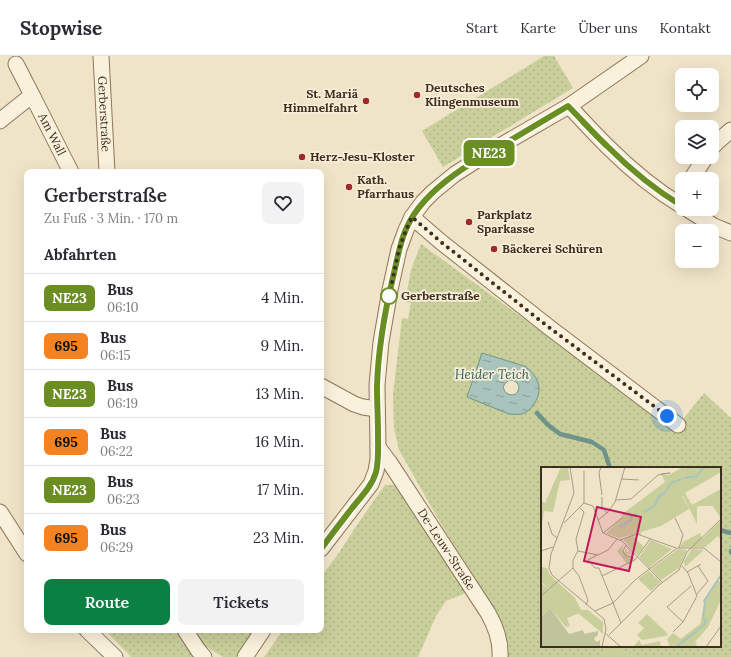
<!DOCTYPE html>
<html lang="de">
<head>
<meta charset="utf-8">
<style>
	body { margin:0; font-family:Lora,serif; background:#f2f2f3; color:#2b2b33; height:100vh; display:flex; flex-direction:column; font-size:15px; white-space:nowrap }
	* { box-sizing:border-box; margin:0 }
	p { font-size:13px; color:#7c7c81 }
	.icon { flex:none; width:22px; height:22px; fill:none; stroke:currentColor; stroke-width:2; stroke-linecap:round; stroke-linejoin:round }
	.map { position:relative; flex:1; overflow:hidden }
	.panel { position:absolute; left:24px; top:113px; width:300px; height:464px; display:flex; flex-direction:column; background:#fff; border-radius:8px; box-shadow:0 4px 16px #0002 }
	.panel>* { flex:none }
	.badge { padding:0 8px; border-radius:6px; font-size:14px; line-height:26px }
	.controls { position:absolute; left:675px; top:12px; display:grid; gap:8px }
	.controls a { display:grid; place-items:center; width:44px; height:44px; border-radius:8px; background:#fff; box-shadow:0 4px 16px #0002; font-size:20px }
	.you { position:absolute; width:20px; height:20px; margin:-10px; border:3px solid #fff; border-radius:50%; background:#1a73e8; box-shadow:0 0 0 6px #1a73e833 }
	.map>.badge { position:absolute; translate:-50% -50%; box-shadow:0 0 0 2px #fff }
	h2 { padding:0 20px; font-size:15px; line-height:36px }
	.round { display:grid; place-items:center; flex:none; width:42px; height:42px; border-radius:8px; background:#f2f2f3 }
	.overview { display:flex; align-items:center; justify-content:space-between; height:68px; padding:0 20px }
	h1 { font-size:19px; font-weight:600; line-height:30px }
	.action { display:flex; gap:8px; margin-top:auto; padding:8px 20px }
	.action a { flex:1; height:46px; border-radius:8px; background:#0b8043; color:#fff; font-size:16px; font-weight:600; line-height:46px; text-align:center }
	.action a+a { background:#f2f2f3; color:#2b2b33 }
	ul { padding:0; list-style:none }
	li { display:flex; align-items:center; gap:12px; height:48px; padding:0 20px; border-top:1px solid #e1e1e2 }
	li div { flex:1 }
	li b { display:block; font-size:15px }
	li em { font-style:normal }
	li .badge { min-width:44px; font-weight:700; text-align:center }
	header { display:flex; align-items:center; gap:24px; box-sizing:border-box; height:56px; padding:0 20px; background:#fff; border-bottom:1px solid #e1e1e2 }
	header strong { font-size:19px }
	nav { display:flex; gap:22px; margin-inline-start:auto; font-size:14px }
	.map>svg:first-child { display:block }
	.grass { fill:url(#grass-dots); fill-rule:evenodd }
	.garden { fill:#c9cf9b }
	.water { fill:url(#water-ripples); stroke:#6f938a; fill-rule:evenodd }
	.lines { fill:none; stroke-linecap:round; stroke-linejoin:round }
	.stream { stroke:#6f938a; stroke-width:4.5 }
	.minor-casing { stroke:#8d765c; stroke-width:17 }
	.minor { stroke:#faf1dc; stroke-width:15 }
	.line-casing { stroke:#fff; stroke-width:9 }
	.line { stroke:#6b8e23; stroke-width:6 }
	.walk { stroke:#3d2e20; stroke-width:4; stroke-dasharray:0 7.2 }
	.poi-dot { fill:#9e2a2b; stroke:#f7eed8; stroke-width:1.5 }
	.stop-dot { fill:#fff; stroke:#6b8e23; stroke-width:2 }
	.labels { text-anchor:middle; stroke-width:3.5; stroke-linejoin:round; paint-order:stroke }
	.poi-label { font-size:12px; font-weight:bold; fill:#3d2e20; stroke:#f7eed8; text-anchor:start }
	.street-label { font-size:12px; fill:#3d2e20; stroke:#f7eed8 }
	.stop-label { font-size:12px; font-weight:bold; fill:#3d2e20; stroke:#f7eed8; text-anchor:start }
	.water-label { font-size:13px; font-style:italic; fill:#2f5d5a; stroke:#f7eed8 }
	.inset-river { fill:none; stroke:#a9c4bc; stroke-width:2 }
	.inset-road { fill:none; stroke:#a89b85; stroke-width:1 }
	.view { fill:#c2185b; fill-opacity:0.15; stroke:#c2185b; stroke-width:2 }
	.inset-edge { fill:none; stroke:#3d2e20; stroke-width:2 }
</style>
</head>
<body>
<header>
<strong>Stopwise</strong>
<nav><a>Start</a><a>Karte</a><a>Über uns</a><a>Kontakt</a></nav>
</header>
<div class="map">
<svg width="731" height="601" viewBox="0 0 731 601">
	<defs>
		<pattern id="grass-dots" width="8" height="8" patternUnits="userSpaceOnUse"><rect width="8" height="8" fill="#c9cf9b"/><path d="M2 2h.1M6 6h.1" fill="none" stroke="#aeb285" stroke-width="1.8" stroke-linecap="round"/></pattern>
		<pattern id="water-ripples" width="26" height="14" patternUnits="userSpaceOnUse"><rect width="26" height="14" fill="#a9c4bc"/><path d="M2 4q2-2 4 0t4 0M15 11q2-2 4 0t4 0" fill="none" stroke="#8ba098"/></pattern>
	</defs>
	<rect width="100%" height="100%" fill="#f0e4c8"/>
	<g class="grass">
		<polygon points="544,0 554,0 573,32 443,111 422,75"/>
		<path d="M421 188 675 373 704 337 731 362V601H635L616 590 596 601H508L506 585 497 559 492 548 445 475 399 394 394 372 393 339 402 262 408 263 411 247 405 246 411 214ZM482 297 524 310 529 313 537 322 509 358ZM542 412H720V590H542Z"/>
		<polygon points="385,429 395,429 471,535 446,545 436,560 418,601 264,601 283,574 321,574 321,521 338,498 363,460"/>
		<polygon points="105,574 179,574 198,601 131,601"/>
		<polygon points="196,574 255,574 236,601 223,601 205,590 197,578"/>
	</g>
	<polygon class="garden" points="616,590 635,601 596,601"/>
	<path class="water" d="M482 297 524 310C538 318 544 334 534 348 531 353 527 356 522 358 518 359 513 358 509 358L467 341ZM510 324C515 324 521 328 518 335 512 346 494 331 510 324Z"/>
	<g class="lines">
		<g class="stream">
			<polyline points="537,357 548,369 560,378 592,386 604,394 610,412"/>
			<polyline points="720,474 731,477"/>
			<polyline points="731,495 731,496"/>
		</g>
		<defs>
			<g id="minor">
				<path id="s1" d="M101 0 107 116"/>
				<polyline points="16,8 33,41"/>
				<path d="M569 50C581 63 594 77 607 90 628 111 657 135 682 150"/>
				<path id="s2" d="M0 65 2 63 26 44 33 41 71 116"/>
				<polyline points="712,92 716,87 731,74"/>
				<polyline points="691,123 706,101"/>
				<polyline points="687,153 714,170 731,177"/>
				<polyline points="412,161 441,186 550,272 678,369"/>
				<polyline points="321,330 354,348 363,351 377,353"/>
				<path id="s3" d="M378 391 390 407 488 557C496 571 501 585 500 601"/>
				<polyline points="0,456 27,498"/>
				<polyline points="321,493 371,428 376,415 378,403 378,391 377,329 381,286 390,234 399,193 406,174 412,161 423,146 433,136 455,118 491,95 569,50 641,0"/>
				<polyline points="87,574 115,601"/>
				<polyline points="185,574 198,594 204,601"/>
				<polyline points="245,601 263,574"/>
			</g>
		</defs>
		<use href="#minor" class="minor-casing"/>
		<use href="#minor" class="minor"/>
	</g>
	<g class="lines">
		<defs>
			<path id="line" d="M321 493C331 479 342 465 352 452 361 441 372 430 376 416 379 404 378 390 378 377 378 362 377 346 377 331 378 293 385 254 394 217 398 200 401 181 410 165 422 143 443 126 464 112L568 50C581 63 593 77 607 90 628 111 657 135 682 150"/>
		</defs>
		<use href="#line" class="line-casing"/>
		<use href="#line" class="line"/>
		<polyline class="walk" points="389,240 399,193 406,174 412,161 441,186 542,266 667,360"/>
	</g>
	<g class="poi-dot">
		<circle cx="417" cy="39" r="4"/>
		<circle cx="366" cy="45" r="4"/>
		<circle cx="302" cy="101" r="4"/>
		<circle cx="349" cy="131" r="4"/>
		<circle cx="469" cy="166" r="4"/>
		<circle cx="494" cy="193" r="4"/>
	</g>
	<circle class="stop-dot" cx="389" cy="240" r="8"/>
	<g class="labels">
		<g class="poi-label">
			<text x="425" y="36">Deutsches<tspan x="425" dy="14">Klingenmuseum</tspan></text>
			<text x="358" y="42" text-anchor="end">St. Mariä<tspan x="358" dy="14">Himmelfahrt</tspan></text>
			<text x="310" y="105">Herz-Jesu-Kloster</text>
			<text x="357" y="128">Kath.<tspan x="357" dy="14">Pfarrhaus</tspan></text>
			<text x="477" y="163">Parkplatz<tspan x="477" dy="14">Sparkasse</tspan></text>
			<text x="502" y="197">Bäckerei Schüren</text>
		</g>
		<g class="street-label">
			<text dy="4" stroke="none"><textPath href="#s1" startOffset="58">Gerberstraße</textPath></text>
			<text dy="4" stroke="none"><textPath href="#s2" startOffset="83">Am Wall</textPath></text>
			<text dy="4" stroke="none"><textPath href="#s3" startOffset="123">De-Leuw-Straße</textPath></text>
		</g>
		<g class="stop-label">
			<text x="401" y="244">Gerberstraße</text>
		</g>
		<g class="water-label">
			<text x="492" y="323">Heider Teich</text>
		</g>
	</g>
	<g transform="translate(541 411)">
		<rect width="180" height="180" fill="#f0e4c8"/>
		<path d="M20 0H27L29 13 19 14 12 45 3 44 0 63V34L4 36ZM142 0H180V5L144 26 151 38 180 22V52L172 39H159L156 40V57L142 29 118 40 121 44 100 56V68L94 67 78 71 65 66 82 50 80 48 124 15 121 8H128ZM180 53V73L177 69 164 80H139L142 75 159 66 161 72ZM91 68 103 80 96 88 82 73ZM110 73 131 82 108 101 98 90ZM83 77 81 83 84 86V82L89 87 85 79 92 87 83 88 95 91 86 97 76 84ZM137 82 146 83 138 101 120 113 110 102ZM151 82 163 83 144 100 143 94ZM108 104 120 115 110 124 97 112ZM106 147 127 167 125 169 101 173 96 168 103 161 97 156ZM132 166 140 172 129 180 126 172Z" fill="#c9cf9b"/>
		<path d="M0 100 6 101 9 108 34 131 40 143H47L62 155V167L0 115ZM176 113 180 115V133L167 160 154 175 156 177 154 180H129L159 157 164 138 162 134Z" fill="#c9cf9b"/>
		<path d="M9 141 28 167 42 163 43 167 57 164V168L53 171 55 175 59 173V180H0V150Z" fill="#bfc49a"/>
		<path d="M139 25 148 42 120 59 100 65V56L121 44 118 40ZM0 116 39 146 26 151 29 159 25 160 9 141 0 150ZM98 173 101 178 119 174 120 180H92Z" fill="#c9cf9b"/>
		<path class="inset-river" d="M143 11 156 9 163 0M103 45 114 38 119 28 123 27 130 16 141 12M79 60 90 53 91 48 96 47M163 134 180 108M135 180 162 159 165 154 162 151 164 135"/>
		<path class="inset-road" d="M29 0 33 26 10 87 8 101 11 108 63 152 65 162 61 180M60 0 58 6 61 28M43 4V36M81 12 98 13M61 30V40L66 46M75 33 90 32 117 8 129 6 120 7M43 36 52 39 62 66 81 74 121 115M134 51 142 68 138 81M57 53 66 46 74 35 84 0M7 55 11 67 16 71M23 56 43 36M62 66 82 50M79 73 96 67 135 81M85 78 82 84 84 88 89 90 93 87M0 84 12 80M37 84 32 93V101L38 109 47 133 45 138M37 84 35 72 43 45 39 41M37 84 57 88 67 83 76 72M56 88 47 93 54 101H58L80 156M146 105 160 97M61 109 94 93 109 72M156 127 167 114 157 99M0 129 32 101M54 144 72 136 94 113 136 81H163L180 95M142 155 126 140 150 119M132 165 142 155 156 129 147 106 141 99M64 166 80 180M68 168 118 118 138 103 146 85 180 52M165 180 180 159"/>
		<path class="view" d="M56 40 100 50 88 104 43 94Z"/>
		<rect width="180" height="180" class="inset-edge"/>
	</g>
</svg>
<div class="controls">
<a><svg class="icon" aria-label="locate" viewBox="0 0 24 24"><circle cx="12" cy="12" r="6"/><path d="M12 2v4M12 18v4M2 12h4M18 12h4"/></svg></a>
<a><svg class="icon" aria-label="layers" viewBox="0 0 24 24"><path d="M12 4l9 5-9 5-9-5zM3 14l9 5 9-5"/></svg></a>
<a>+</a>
<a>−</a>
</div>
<div class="you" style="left:667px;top:360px"></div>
<b class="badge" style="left:489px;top:97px;background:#6b8e23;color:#fff">NE23</b>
<section class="panel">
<div class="overview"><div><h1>Gerberstraße</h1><p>Zu Fuß · 3 Min. · 170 m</p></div><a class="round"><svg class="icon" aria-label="heart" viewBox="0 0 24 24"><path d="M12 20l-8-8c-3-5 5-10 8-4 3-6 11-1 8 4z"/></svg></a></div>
<h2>Abfahrten</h2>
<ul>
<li><span class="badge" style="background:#6b8e23;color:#fff">NE23</span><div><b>Bus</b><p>06:10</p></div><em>4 Min.</em></li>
<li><span class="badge" style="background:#f58220;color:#111">695</span><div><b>Bus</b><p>06:15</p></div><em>9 Min.</em></li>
<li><span class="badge" style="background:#6b8e23;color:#fff">NE23</span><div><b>Bus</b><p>06:19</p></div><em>13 Min.</em></li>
<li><span class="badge" style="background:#f58220;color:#111">695</span><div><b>Bus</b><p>06:22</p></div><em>16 Min.</em></li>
<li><span class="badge" style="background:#6b8e23;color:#fff">NE23</span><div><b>Bus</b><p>06:23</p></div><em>17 Min.</em></li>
<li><span class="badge" style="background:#f58220;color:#111">695</span><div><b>Bus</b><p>06:29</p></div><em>23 Min.</em></li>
</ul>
<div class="action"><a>Route</a><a>Tickets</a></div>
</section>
</div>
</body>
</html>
